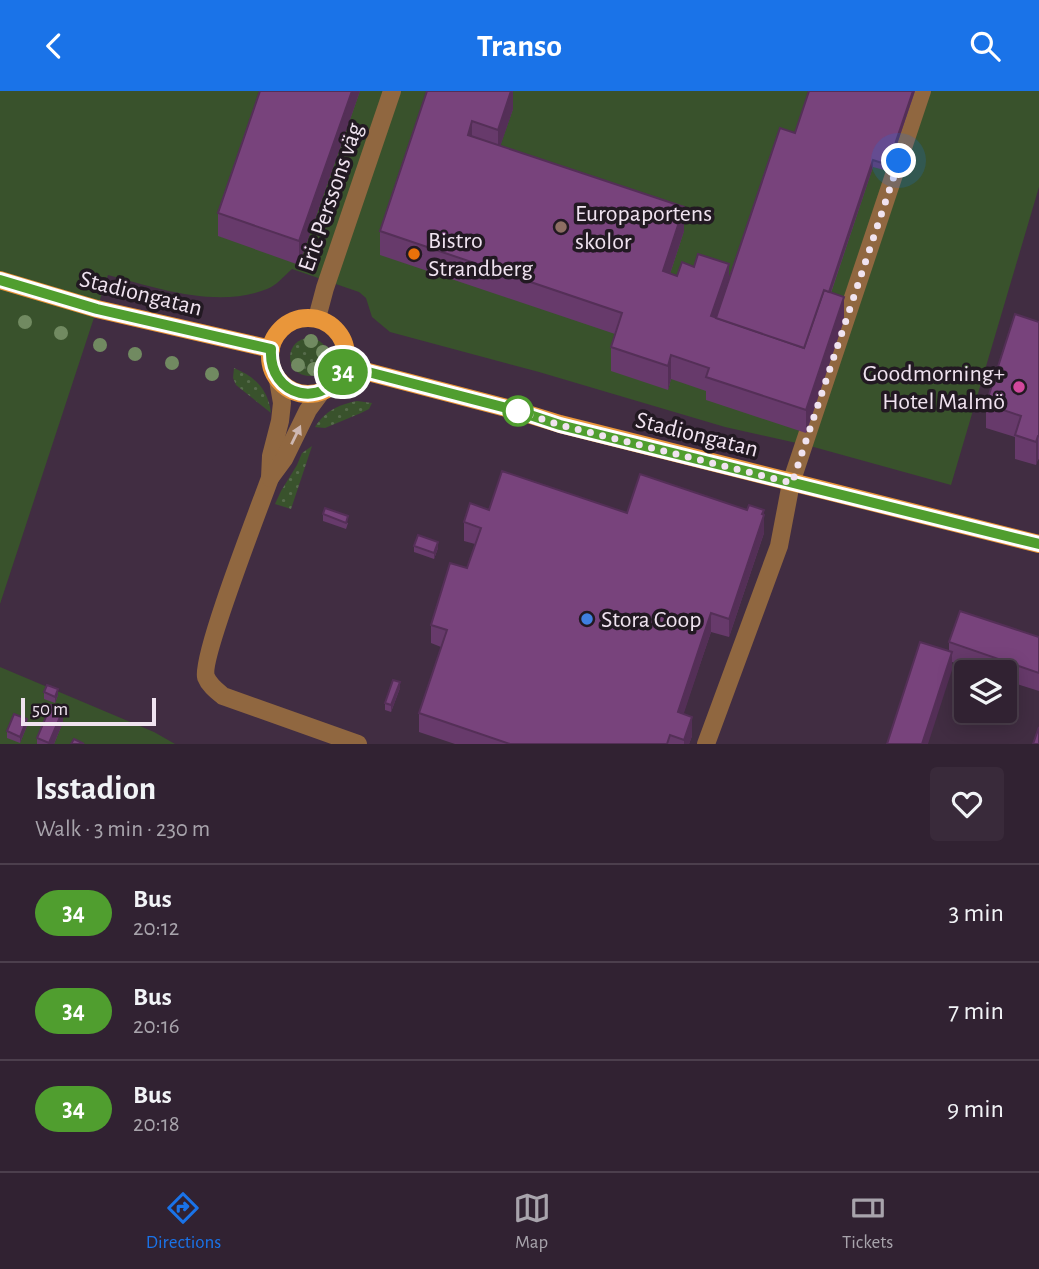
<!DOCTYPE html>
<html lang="en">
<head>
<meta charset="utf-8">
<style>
	body { margin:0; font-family:"Alegreya Sans",sans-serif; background:#392a3a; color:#f1f3f6; height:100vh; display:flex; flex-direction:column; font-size:26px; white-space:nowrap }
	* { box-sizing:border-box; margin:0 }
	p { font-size:23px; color:#a8a4ac }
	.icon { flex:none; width:38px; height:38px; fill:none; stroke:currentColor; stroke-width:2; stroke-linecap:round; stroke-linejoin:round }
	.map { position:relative; height:653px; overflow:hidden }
	.details { display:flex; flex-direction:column; background:#312232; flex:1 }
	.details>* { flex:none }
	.badge { padding:0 14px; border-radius:23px; font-size:24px; line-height:46px }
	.fabs { position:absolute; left:954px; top:569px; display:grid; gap:14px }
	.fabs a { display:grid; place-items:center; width:63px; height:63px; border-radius:7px; background:#312232; box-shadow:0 4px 18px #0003,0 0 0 2px #4c3f4d; font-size:35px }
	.scale { position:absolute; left:21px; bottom:18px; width:135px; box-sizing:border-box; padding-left:7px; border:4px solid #f0e3f0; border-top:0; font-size:19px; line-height:24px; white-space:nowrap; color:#f0e3f0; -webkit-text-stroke:5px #221922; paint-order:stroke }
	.you { position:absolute; width:35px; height:35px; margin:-18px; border:5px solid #fff; border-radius:50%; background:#1a73e8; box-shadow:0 0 0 10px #1a73e833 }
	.map>.badge { position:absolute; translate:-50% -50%; box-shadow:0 0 0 4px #fff }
	.round { display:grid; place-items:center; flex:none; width:74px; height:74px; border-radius:7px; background:#392a3a }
	.summary { display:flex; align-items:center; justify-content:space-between; height:119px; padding:0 35px }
	h1 { font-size:33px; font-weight:700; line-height:52px }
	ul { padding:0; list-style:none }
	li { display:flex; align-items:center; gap:21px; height:98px; padding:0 35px; border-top:2px solid #4c3f4d }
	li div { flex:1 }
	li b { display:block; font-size:26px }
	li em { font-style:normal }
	li .badge { min-width:77px; font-weight:700; text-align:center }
	header { display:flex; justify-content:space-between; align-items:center; height:91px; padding:0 35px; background:#1a73e8; color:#fff; font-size:32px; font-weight:700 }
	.dock { display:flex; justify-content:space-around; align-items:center; height:98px; border-top:2px solid #4c3f4d; background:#312232; font-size:19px; color:#a8a4ac }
	.dock a { display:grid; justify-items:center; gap:4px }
	.dock .current { color:#1a73e8 }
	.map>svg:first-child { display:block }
	.grass { fill:url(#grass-dots) }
	.green { fill:#39522c }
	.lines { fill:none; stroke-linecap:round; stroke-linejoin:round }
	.minor { stroke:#906740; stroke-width:18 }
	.major { stroke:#e9963a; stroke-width:18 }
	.tree { fill:#718a61 }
	.wall { fill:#673a6b }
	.shaded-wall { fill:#542f57 }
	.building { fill:#78437c; stroke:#542f57; stroke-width:2 }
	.oneway { fill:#ceb8b2 }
	.line-casing { stroke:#fff; stroke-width:16 }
	.line { stroke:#509e2f; stroke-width:10 }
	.walk { stroke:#f0e3f0; stroke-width:7; stroke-dasharray:0 12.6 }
	.education-dot { fill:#8d6e63; stroke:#221922; stroke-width:2.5 }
	.food-dot { fill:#e8710a; stroke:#221922; stroke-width:2.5 }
	.hotel-dot { fill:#d1479c; stroke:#221922; stroke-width:2.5 }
	.stop-dot { fill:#fff; stroke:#509e2f; stroke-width:3.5 }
	.shop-dot { fill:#3f7fe0; stroke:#221922; stroke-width:2.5 }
	.labels { text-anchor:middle; stroke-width:7; stroke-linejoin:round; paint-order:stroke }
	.street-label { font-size:24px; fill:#f0e3f0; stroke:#221922 }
	.poi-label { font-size:24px; fill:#f0e3f0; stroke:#221922; text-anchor:start }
</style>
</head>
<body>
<header><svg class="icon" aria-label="back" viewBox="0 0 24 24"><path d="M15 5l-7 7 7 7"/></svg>Transo<svg class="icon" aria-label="search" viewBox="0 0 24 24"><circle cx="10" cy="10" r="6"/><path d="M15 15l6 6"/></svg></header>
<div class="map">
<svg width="1039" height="653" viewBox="0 0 1039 653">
	<defs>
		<pattern id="grass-dots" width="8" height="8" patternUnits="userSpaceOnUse" patternTransform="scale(1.75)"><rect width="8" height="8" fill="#39522c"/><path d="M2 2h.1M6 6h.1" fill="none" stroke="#566b4b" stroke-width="1.8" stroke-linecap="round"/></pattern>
	</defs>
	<rect width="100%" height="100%" fill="#412d42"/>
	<g class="grass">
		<circle cx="309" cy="266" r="19"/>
		<path d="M234 277C256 286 268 299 271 322L236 294 233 287Z"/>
		<path d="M357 310 372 312 369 318 361 322 325 337 315 336C325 320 338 314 357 310Z"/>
		<polygon points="312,355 291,418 275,413 281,400 297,374 302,362"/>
	</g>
	<g class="green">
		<path d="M0 0H1039V96L951 394 810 355 725 336 539 281 390 241 372 226 366 207 359 201 292 178C284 185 276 195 267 198 218 218 156 197 108 184L0 513Z"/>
		<polygon points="0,576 154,641 175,653 0,653"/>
	</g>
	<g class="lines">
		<g class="minor">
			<polyline points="317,227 325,197 392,0"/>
			<path d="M278 289 282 312 280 330 271 365 270 387C260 415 200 568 206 586 209 594 217 600 223 605L358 653"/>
			<polyline points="270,387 284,368 308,319 322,300"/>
			<polyline points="706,653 779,455 791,392 922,0"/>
		</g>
		<g class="major">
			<polyline points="0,189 97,218 271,258"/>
			<circle cx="308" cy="265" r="38"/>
			<polyline points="345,275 518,320 560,333 1039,453"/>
		</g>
	</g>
	<g class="tree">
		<circle cx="25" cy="231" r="7"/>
		<circle cx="61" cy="242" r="7"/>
		<circle cx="311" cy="250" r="7"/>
		<circle cx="100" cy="254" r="7"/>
		<circle cx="323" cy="261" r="7"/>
		<circle cx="135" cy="263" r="7"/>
		<circle cx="172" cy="272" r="7"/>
		<circle cx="298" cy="274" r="7"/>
		<circle cx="314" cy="278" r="7"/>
		<circle cx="212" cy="283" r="7"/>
	</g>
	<g class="wall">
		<polygon points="260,0 360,0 299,174 218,145 218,122"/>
		<polygon points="427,0 513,0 513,18 500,55 684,140 670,183 677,185 729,190 795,42 915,0 888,80 873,76 831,202 844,229 806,342 706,309 706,300 671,288 668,299 611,280 611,256 615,243 380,164 380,140"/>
		<polygon points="1039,231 1039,369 1038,368 1036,374 1015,368 1015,346 986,337 986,313"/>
		<polygon points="489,419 627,422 764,419 764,442 729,546 711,541 683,623 692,645 689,653 455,653 419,641 419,622 441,556 431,552 431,534 467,477 475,453 464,450 464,431"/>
		<polygon points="323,423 348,432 346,438 323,430"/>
		<polygon points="414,455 438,457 434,468 414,461"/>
		<polygon points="1039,546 1039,600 1004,589 1004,581 982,581 952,571 952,579 949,560 949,551"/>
		<polygon points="400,597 391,621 385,619 385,612"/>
		<polygon points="44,601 58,604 55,612 44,608"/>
		<polygon points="63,631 54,653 37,653 37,647"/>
		<polygon points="27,635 20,652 7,647 7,640"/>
	</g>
	<g class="shaded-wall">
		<polygon points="352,0 360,0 299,174 299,150"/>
		<polygon points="511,0 513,0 513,18 498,62 498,39"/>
		<polygon points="913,0 915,0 888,80 888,74"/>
		<polygon points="472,30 472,54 468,44"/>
		<polygon points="873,69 873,76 804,281 804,274"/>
		<polygon points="684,116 684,140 663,204 663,180"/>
		<polygon points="729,173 729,196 713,243 711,225"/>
		<polygon points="844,206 844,229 806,342 806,319"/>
		<polygon points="671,264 671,288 668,299 668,275"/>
		<polygon points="1038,345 1038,368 1036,374 1036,351"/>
		<polygon points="764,419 764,442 729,546 729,528"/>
		<polygon points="438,451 438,457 434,468 434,462"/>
		<polygon points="711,522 711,541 678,640 678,621"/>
		<polygon points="952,561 952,579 928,653 922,653"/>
		<polygon points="400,591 400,597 391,621 391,614"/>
		<polygon points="58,598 58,604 55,612 55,606"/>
		<polygon points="63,619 63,631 54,653 49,653"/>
		<polygon points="692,626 692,645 689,653 684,653 684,649"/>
		<polygon points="27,628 27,635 20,652 20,646"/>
	</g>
	<g class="building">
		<polygon points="260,0 352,0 299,150 218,122"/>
		<polygon points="427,0 511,0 498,39 472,30 468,44 684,116 663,180 677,185 682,171 694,176 698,163 729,173 711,225 804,257 824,199 844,206 806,319 706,286 709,277 671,264 668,275 611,256 622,222 380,140"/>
		<polygon points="809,0 913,0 888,74 873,69 829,201 824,199 804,257 716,227 780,37 795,42"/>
		<polygon points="1015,223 1039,231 1039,345 1038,345 1036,351 1015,344 1021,325 986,313"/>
		<polygon points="502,380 627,422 640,383 747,419 749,414 764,419 762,423 764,424 729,528 711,522 678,621 692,626 684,649 670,644 667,653 510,653 419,622 447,539 431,534 450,472 467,477 481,437 464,431 470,412 489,419"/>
		<polygon points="325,417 348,425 346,432 323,423"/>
		<polygon points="418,444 438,451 434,462 414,455"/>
		<polygon points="960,520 1039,546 1039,582 949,551"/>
		<polygon points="920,551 952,561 922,653 887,653"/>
		<polygon points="393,589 400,591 391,614 385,612"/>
		<polygon points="47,594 58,598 55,606 44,601"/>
		<polygon points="51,614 63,619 49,652 37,647"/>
		<polygon points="14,623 27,628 20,646 7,640"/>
		<polygon points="1039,636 1039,653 1033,653"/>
		<polygon points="74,648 84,653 71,653"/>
	</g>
	<defs><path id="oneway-solid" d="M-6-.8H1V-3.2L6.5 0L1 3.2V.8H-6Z" transform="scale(1.75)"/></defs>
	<use class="oneway" href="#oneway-solid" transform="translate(296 344) rotate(-64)"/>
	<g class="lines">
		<defs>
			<path id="line" d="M0 189 97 218 271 258C268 307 326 320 345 275L518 320 560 334 1039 453"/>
		</defs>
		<use href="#line" class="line-casing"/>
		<use href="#line" class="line"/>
		<polyline class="walk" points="518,320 560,334 792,392 899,70"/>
	</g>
	<circle class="education-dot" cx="561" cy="136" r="7"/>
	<circle class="food-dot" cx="414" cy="163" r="7"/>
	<circle class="hotel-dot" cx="1019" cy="296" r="7"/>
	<circle class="stop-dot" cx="518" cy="320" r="14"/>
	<circle class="shop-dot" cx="587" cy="528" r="7"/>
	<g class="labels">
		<g class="street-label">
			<text transform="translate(330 106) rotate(-71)" y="8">Eric Perssons väg</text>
			<text transform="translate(141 202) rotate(14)" y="8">Stadiongatan</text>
			<text transform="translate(697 343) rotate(14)" y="8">Stadiongatan</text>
		</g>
		<g class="poi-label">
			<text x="575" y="130">Europaportens<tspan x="575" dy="28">skolor</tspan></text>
			<text x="428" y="157">Bistro<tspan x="428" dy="28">Strandberg</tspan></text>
			<text x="1005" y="290" text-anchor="end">Goodmorning+<tspan x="1005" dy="28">Hotel Malmö</tspan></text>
			<text x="601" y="536">Stora Coop</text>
		</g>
	</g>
</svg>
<div class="fabs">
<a><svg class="icon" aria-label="layers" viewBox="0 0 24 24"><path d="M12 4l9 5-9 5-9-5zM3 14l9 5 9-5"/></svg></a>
</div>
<div class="scale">50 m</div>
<div class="you" style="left:899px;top:70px"></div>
<b class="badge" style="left:343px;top:281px;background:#509e2f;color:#fff">34</b>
</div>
<section class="details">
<div class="summary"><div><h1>Isstadion</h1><p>Walk · 3 min · 230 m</p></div><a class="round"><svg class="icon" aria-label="heart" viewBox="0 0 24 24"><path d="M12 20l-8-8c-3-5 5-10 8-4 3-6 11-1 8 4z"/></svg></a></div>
<ul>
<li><span class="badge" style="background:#509e2f;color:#fff">34</span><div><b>Bus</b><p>20:12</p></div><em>3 min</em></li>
<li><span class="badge" style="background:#509e2f;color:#fff">34</span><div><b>Bus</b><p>20:16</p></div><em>7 min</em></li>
<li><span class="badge" style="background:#509e2f;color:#fff">34</span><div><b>Bus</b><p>20:18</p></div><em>9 min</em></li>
</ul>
</section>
<nav class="dock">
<a class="current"><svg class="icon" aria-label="directions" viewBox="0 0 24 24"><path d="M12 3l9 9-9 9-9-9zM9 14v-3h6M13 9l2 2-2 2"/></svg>Directions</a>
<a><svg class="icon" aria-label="map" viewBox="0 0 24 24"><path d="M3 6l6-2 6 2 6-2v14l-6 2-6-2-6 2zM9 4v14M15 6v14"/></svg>Map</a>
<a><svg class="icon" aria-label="tickets" viewBox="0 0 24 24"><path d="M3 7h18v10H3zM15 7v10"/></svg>Tickets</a>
</nav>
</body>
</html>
